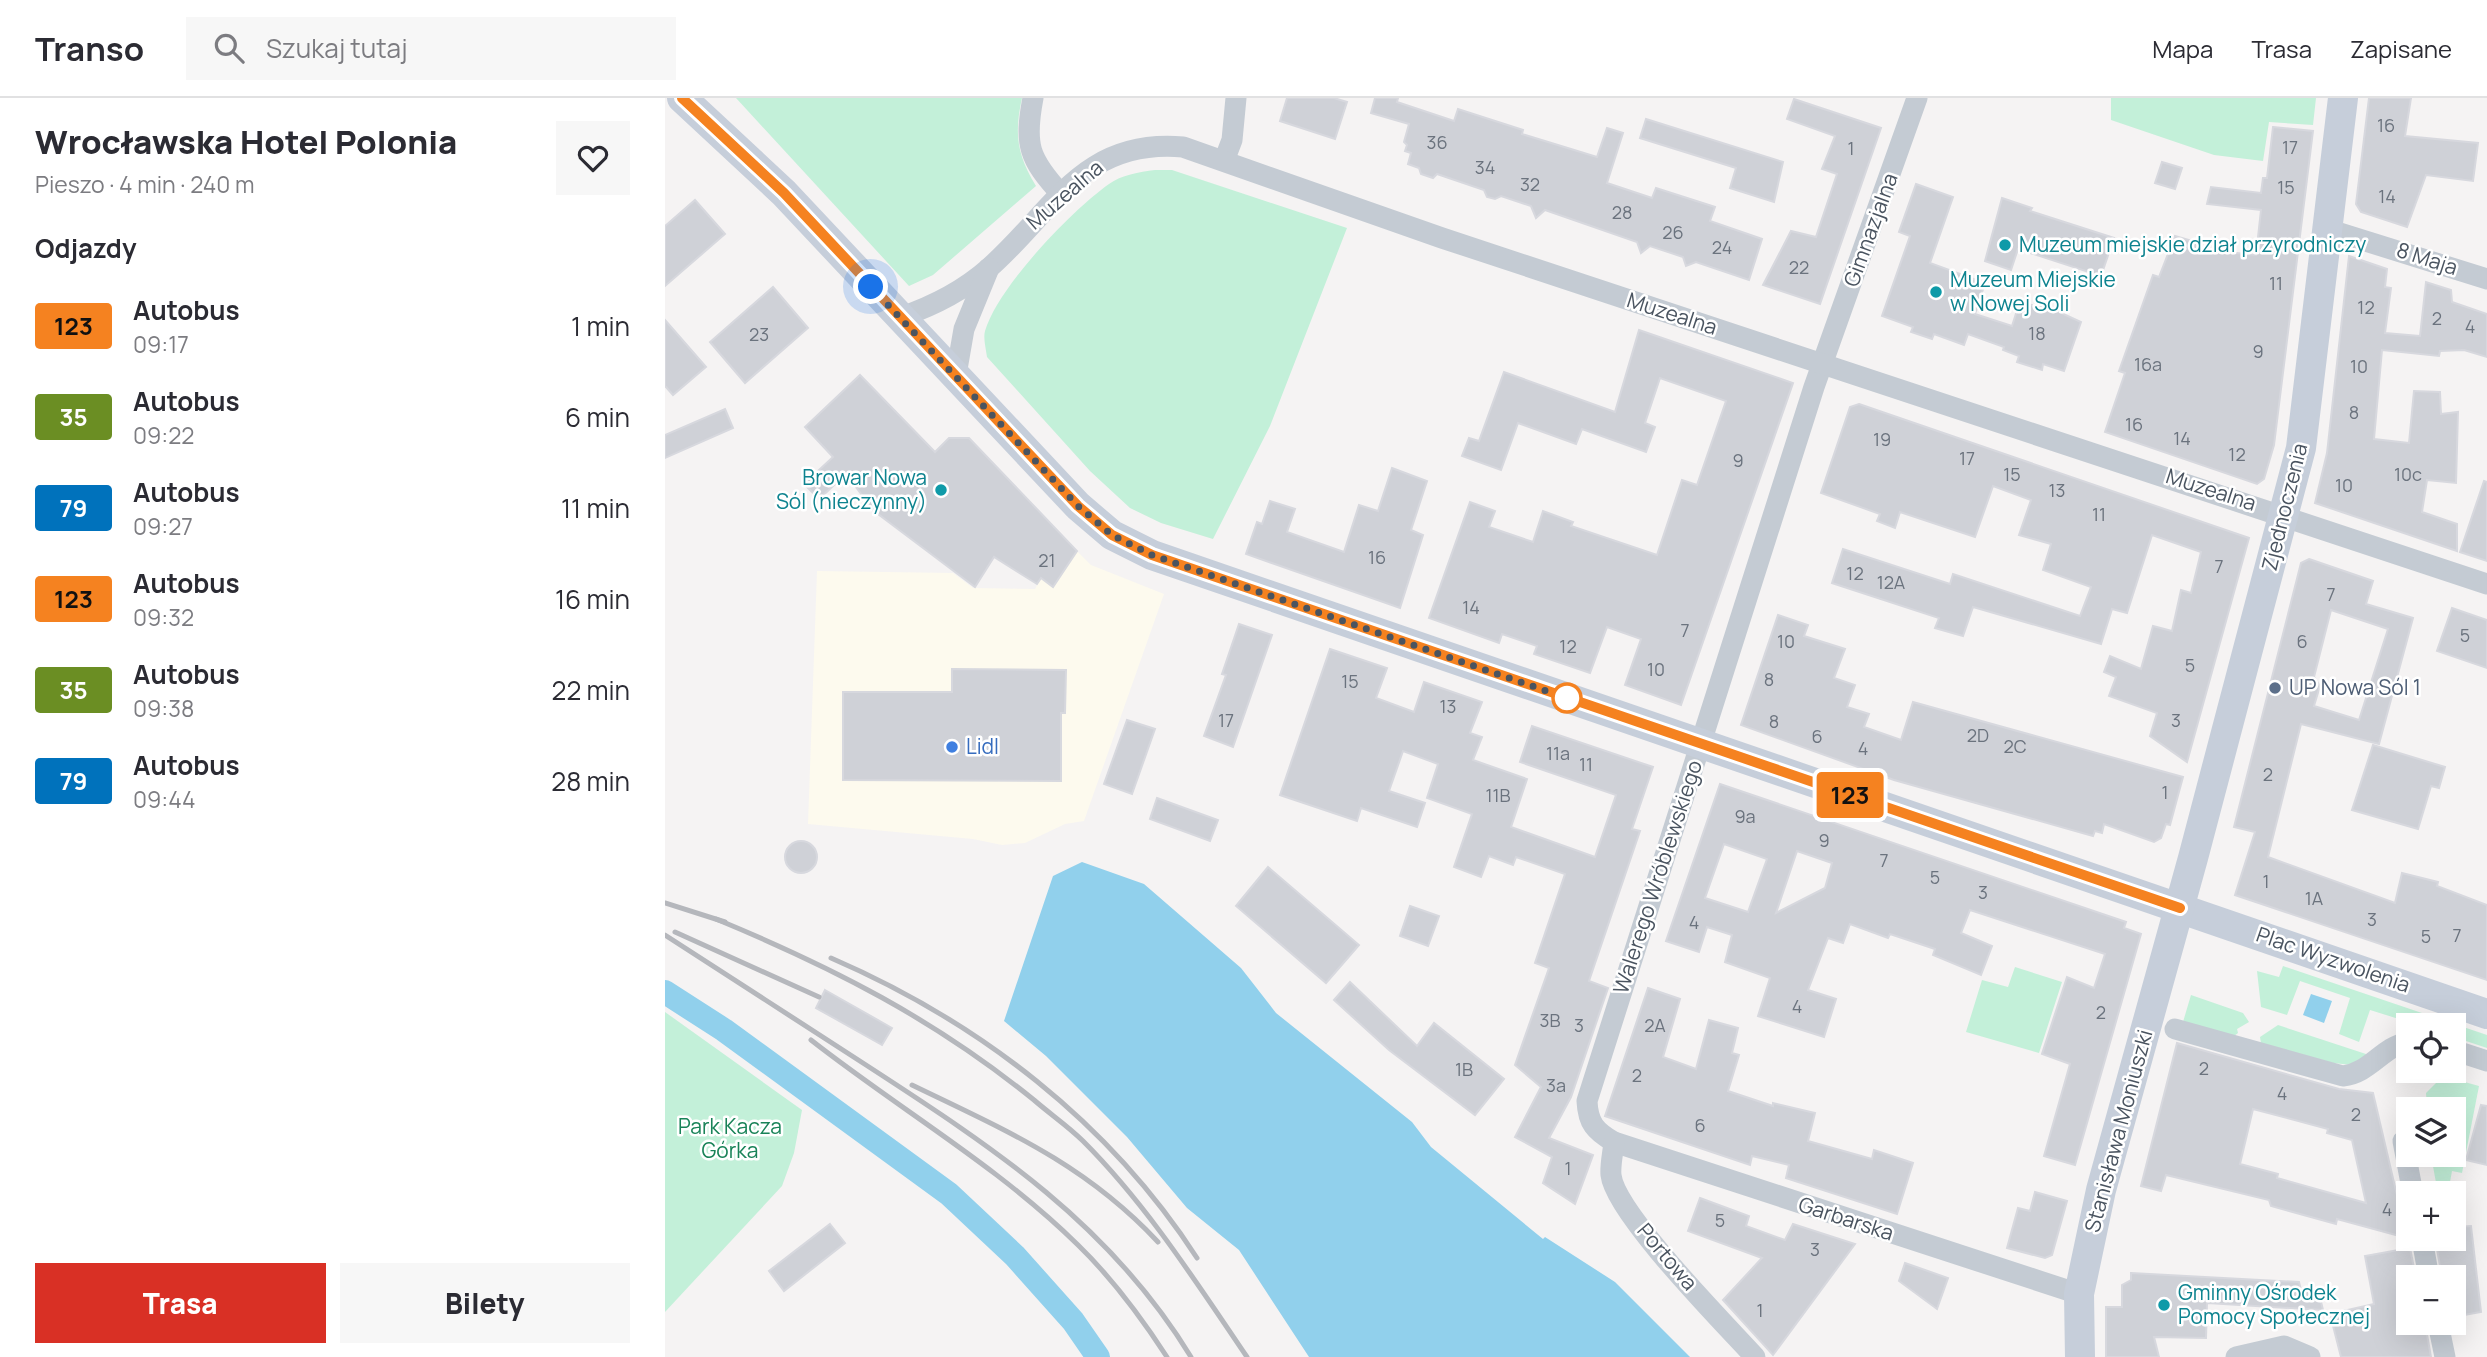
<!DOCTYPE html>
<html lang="pl">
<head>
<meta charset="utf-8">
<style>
	body { margin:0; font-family:Manrope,sans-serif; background:#f7f7f7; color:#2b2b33; height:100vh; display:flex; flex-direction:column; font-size:26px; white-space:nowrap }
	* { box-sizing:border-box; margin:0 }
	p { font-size:23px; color:#7c7c81 }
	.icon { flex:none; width:38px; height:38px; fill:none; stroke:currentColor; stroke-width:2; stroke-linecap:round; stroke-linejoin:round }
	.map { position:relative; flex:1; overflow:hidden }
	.panel { display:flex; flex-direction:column; background:#fff; width:665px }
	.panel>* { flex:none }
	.badge { padding:0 14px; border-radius:5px; font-size:24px; line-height:46px }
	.controls { position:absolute; left:1731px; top:915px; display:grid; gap:14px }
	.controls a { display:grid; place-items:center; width:70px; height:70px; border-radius:0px; background:#fff; box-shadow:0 7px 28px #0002; font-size:35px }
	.you { position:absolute; width:35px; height:35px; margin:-18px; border:5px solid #fff; border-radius:50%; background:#1a73e8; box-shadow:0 0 0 10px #1a73e833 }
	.map>.badge { position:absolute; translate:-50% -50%; box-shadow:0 0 0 4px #fff }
	h2 { padding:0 35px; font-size:26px; line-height:63px }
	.round { display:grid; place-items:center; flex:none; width:74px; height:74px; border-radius:0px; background:#f7f7f7 }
	.overview { display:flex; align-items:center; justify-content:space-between; height:119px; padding:0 35px }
	h1 { font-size:33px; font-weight:800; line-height:52px }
	.primary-button { display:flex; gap:14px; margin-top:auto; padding:14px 35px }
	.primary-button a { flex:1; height:80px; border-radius:0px; background:#d93025; color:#fff; font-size:28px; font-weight:800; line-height:80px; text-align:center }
	.primary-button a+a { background:#f7f7f7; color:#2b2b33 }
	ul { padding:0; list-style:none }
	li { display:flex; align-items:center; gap:21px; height:91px; padding:0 35px }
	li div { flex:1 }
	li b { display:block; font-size:26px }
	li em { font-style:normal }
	li .badge { min-width:77px; font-weight:700; text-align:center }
	header { display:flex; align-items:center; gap:42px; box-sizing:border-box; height:98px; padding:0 35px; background:#fff; border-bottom:2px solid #e1e1e2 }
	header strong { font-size:33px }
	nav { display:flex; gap:38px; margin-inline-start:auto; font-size:24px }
	.search { width:490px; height:63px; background:#f7f7f7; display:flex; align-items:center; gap:18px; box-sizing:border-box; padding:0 24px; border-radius:0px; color:#7c7c81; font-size:26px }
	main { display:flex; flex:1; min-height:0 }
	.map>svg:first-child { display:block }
	.commercial { fill:#fdfaee }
	.green { fill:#c3f0d9 }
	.water { fill:#91d0ec }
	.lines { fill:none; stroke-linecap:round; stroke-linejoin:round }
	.canal { stroke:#91d0ec; stroke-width:24 }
	.building { fill:#cfd1d7; stroke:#d7d8de; stroke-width:2; fill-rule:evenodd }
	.street { stroke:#c4cbd3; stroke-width:21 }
	.secondary { stroke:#c6ceda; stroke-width:30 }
	.rail { stroke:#b5b7bc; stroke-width:5 }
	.line-casing { stroke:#fff; stroke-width:16 }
	.line { stroke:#f58220; stroke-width:10 }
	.walk { stroke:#4a5460; stroke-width:7; stroke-dasharray:0 12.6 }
	.culture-dot { fill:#0f9aa8; stroke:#fff; stroke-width:2.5 }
	.service-dot { fill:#5c6f8a; stroke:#fff; stroke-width:2.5 }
	.stop-dot { fill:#fff; stroke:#f58220; stroke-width:3.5 }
	.shop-dot { fill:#3f7fe0; stroke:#fff; stroke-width:2.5 }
	.labels { text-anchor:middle; stroke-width:5; stroke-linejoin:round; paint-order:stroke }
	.number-label { font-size:18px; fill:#6b737e }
	.street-label { font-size:21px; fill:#4a5460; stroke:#fff }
	.culture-label { font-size:21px; fill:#0d838f; stroke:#fff; text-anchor:start }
	.service-label { font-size:21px; fill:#4e5e75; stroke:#fff; text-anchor:start }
	.shop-label { font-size:21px; fill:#366cbe; stroke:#fff; text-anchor:start }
	.park-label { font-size:21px; fill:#198358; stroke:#fff }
</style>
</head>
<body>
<header>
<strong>Transo</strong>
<div class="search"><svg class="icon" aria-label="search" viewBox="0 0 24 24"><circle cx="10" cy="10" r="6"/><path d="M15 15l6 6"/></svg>Szukaj tutaj</div>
<nav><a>Mapa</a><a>Trasa</a><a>Zapisane</a></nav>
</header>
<main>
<section class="panel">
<div class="overview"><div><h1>Wrocławska Hotel Polonia</h1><p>Pieszo · 4 min · 240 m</p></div><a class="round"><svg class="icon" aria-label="heart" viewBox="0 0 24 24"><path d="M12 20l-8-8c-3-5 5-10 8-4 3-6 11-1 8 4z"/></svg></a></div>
<h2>Odjazdy</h2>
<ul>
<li><span class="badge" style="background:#f58220;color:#111">123</span><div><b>Autobus</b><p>09:17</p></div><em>1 min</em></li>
<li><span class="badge" style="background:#6b8e23;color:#fff">35</span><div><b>Autobus</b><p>09:22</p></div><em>6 min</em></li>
<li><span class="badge" style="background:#0072bc;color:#fff">79</span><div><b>Autobus</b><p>09:27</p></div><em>11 min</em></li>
<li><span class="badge" style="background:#f58220;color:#111">123</span><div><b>Autobus</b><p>09:32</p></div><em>16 min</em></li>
<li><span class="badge" style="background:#6b8e23;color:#fff">35</span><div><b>Autobus</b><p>09:38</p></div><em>22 min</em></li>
<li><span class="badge" style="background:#0072bc;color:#fff">79</span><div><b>Autobus</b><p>09:44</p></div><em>28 min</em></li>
</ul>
<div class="primary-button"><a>Trasa</a><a>Bilety</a></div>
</section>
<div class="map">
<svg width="1822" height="1259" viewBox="0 0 1822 1259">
	<rect width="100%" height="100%" fill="#f5f3f3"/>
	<polygon class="commercial" points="412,453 426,467 499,496 419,723 400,726 360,745 337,747 308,741 143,726 152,473 288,475 308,490 370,491 376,480 388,488"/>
	<g class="green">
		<path d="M71 0H357C349 36 352 57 371 88L268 177 244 188Z"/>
		<polygon points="1446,0 1651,0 1648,27 1604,24 1598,63 1549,57 1446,22"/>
		<path d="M490 72H507L682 130 605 328 548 441 496 425 465 410 425 373 322 259C321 251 318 240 320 233 333 189 406 113 444 86 456 77 474 74 490 72Z"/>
		<polygon points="1618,868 1822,937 1822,950 1789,939 1788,928 1753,927 1705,912 1694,944 1674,936 1685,900 1635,883 1622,917 1596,909 1592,873 1614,879"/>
		<polygon points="1350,869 1397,884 1374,955 1301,934 1317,882 1343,889"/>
		<polygon points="1526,897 1578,915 1584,924 1572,931 1573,935 1569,938 1518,924"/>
		<polygon points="0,914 137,1012 129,1055 117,1088 0,1214"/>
		<polygon points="1613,927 1701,956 1697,968 1668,965 1596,945 1595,939"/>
		<polygon points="1778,978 1814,988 1797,1075 1787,1073 1783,1095 1773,1096 1766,1057 1788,1057 1788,1012 1762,1011 1761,995"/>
	</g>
	<g class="water">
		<polygon points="417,764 479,786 576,870 611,915 747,1024 766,1049 878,1141 880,1139 950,1184 1025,1259 644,1259 574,1152 522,1110 462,1039 381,958 339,923 388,778"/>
		<polygon points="1646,896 1667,903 1659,925 1638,917"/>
	</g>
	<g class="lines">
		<polyline class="canal" points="0,894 59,932 284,1096 350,1158 408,1223 433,1259"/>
	</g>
	<g class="building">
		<polygon points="622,0 669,0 682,4 670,41 615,23"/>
		<polygon points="710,0 733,0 732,4 789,23 793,11 858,32 857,36 932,59 942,30 958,35 942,85 987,100 991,90 1050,109 1045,123 1097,141 1084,182 1031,164 1021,168 1018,159 985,148 976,155 972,144 880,112 871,120 866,108 836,98 830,101 822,99 819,92 772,76 768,80 756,76 754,70 743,66 746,55 740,53 742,47 739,44 744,26 706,15"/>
		<polygon points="1704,0 1746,0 1740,38 1813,45 1808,83 1761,77 1742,129 1696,114 1691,106"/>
		<polygon points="1129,1 1216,30 1155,206 1098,187 1126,133 1151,139 1172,76 1157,71 1170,38 1122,21"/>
		<polygon points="981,21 1118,64 1109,104 1065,90 1071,70 975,40"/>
		<polygon points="1608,29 1648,33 1609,347 1599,381 1592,386 1440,334 1460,275 1454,273 1488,177 1494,179 1510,138 1534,145 1533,151 1591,157 1596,112 1542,106 1546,89 1596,95 1598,80 1602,80"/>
		<polygon points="1497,64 1517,70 1510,91 1490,85"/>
		<polygon points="1251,86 1288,99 1265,165 1320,185 1310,216 1347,228 1355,203 1375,210 1377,206 1416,224 1399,273 1378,266 1377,272 1352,264 1354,258 1338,252 1339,249 1303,236 1299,247 1269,236 1267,241 1246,234 1248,229 1217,218 1245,138 1234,134"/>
		<polygon points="1337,100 1367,110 1365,113 1449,140 1436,178 1353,151 1346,172 1320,163"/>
		<polygon points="30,102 60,136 0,188 0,128"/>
		<polygon points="1684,158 1722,171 1720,189 1726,190 1720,235 1755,238 1761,184 1786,192 1787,204 1822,216 1822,259 1799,252 1775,253 1774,258 1717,252 1709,341 1744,345 1749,293 1775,294 1776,316 1793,314 1791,385 1762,382 1757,414 1792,426 1792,453 1650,405 1662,355"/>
		<polygon points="108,189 143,230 80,285 45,244"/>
		<polygon points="0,222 41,269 8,297 0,288"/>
		<polygon points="974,232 1128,285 1016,607 960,587 976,541 942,529 925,575 869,556 872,548 837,536 834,545 764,520 805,404 830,413 824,429 868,444 878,413 908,424 906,428 992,457 1017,382 1032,387 1061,303 995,280 980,325 990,329 981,354 917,331 911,346 853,325 836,372 797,358 804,340 814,343 839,274 950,314"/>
		<polygon points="195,277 270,354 284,340 304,340 412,453 388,489 376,480 372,486 329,459 310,489 209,413 181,376 154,401 139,386 168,359 140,329"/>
		<polygon points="1194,306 1584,440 1522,664 1485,638 1492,615 1444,598 1451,579 1439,574 1445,558 1476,571 1488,528 1507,533 1516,492 1526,495 1536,454 1487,437 1462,515 1447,511 1436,546 1308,509 1298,538 1270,530 1274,520 1167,485 1178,451 1285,486 1288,476 1415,518 1426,489 1378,472 1386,446 1354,437 1366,402 1328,388 1310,439 1235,414 1230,430 1212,423 1215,416 1156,395 1185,309"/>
		<polygon points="60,311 68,330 0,360 0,337"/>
		<polygon points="727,370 762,383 746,432 758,437 735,510 581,456 592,424 597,426 605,403 630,411 622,434 679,454 694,407 713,413"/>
		<polygon points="1819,383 1822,384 1822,463 1795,454"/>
		<path d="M1644 461 1708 483 1701 506 1748 520 1714 646 1636 626 1603 759 1730 805 1737 775 1773 784 1772 788 1822 807V882L1570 797 1590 734 1569 729 1636 465ZM1666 512 1723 531 1694 622 1649 608 1655 588 1649 579Z"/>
		<polygon points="1787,510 1822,522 1822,570 1772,553"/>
		<polygon points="1113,517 1143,527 1139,538 1180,551 1169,580 1190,587 1182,609 1204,616 1199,629 1236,642 1248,604 1518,679 1505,727 1501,726 1496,740 1489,744 1439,726 1437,735 1430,733 1428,738 1229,682 1076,627"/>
		<polygon points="574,526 607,537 568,649 539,638 561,577 557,576"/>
		<polygon points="665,551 722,570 711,600 749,614 759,584 817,604 805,635 817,639 808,662 862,681 846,729 930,759 951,697 855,664 867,628 988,669 967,731 975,733 924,883 943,890 906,999 884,1040 928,1057 910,1106 878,1085 887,1059 850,1039 876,989 850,967 884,870 870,865 900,776 851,759 848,767 824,758 816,779 789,769 807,716 762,700 773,666 738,653 724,693 760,705 752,729 696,710 692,723 615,697"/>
		<polygon points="287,571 401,572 400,615 396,615 396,683 178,682 178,594 287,594"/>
		<polygon points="462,622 490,631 467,696 439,686"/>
		<polygon points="1708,647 1780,669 1774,690 1766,688 1753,731 1687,712"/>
		<path d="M1055 686 1461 824 1459 830 1476 836 1410 1067 1379 1058 1405 966 1377 956 1402 879 1429 890 1440 856 1305 812 1296 835 1327 848 1316 877 1268 857 1270 851 1225 836 1223 840 1185 826 1178 845 1163 840 1143 892 1171 901 1159 939 1093 918 1105 880 1060 864 1067 837 1042 829 1034 854 1001 843ZM1059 746 1102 761 1083 814 1040 800ZM1132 753 1167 765 1160 790 1111 815Z"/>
		<polygon points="492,700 553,722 545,743 485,721"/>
		<circle cx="136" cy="759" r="16"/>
		<polygon points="603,769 694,847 661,885 571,808"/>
		<polygon points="745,808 774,818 763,848 735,838"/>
		<polygon points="685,884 752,948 769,925 839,981 810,1017 724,952 669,902"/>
		<polygon points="983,890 1015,901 998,959 1031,971 1044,922 1073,930 1067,955 1074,957 1063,993 1108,1008 1108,1005 1150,1015 1143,1043 1207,1061 1209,1052 1248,1065 1232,1116 1121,1080 1124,1067 1087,1058 1085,1067 940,1018"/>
		<polygon points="160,892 227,930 217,947 151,910"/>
		<path d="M1512 945 1674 991 1708 995 1742 1140 1672 1121 1671 1126 1606 1108 1604 1102 1501 1077 1496 1093 1476 1088ZM1588 1011 1663 1031 1662 1035 1687 1042 1701 1105 1612 1080 1613 1076 1575 1066Z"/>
		<polygon points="1816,1007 1822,1008 1822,1067 1801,1062"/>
		<polygon points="1370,1094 1402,1103 1387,1157 1380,1160 1342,1150 1353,1110 1365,1113"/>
		<polygon points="1035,1100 1084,1118 1081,1128 1120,1142 1128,1126 1190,1146 1108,1257 1058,1202 1097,1160 1023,1133"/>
		<polygon points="165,1126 180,1145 119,1193 104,1173"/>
		<polygon points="1806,1128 1816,1214 1788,1219 1788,1180 1777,1180 1771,1145 1788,1142 1788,1129"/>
		<polygon points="1745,1150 1751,1180 1743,1180 1743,1225 1760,1225 1766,1259 1676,1259 1665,1216 1709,1206 1700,1158"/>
		<polygon points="1240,1165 1283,1180 1272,1211 1234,1183"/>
		<polygon points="1466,1175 1634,1184 1636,1192 1653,1191 1658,1212 1542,1205 1541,1240 1489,1239 1494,1259 1441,1259 1441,1209 1457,1209 1457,1187 1466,1182"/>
	</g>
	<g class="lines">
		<g class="street">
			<path d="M368 0C359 47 364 61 396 96"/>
			<path d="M1252 0 1149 289 922 1003C923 1025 930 1033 949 1044L1414 1196"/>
			<polyline points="559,63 567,42 571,0"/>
			<polyline points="1662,131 1822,181"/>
			<path d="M236 219C268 208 298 193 324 170 388 114 417 40 518 49L777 140 1822 486"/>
			<polyline points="291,277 299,231 324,170"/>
			<path d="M1510 931 1678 978C1705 975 1717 949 1743 944"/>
			<polyline points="1788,952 1822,963"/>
			<polyline points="1738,1043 1748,1096"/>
			<path d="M949 1044C948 1055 945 1067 946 1077 950 1115 1060 1226 1090 1259"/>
			<polyline points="1757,1141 1764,1180"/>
			<polyline points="1773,1225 1780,1259"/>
			<polyline points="1571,1259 1619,1248 1645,1259"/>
		</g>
		<g class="secondary">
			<polyline points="17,0 119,95 413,408 447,437 487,457 1822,916"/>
			<polyline points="1415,1259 1414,1196 1436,1092 1528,760 1636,350 1678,0"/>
		</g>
		<g class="rail">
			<polyline points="0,805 60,824"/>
			<path d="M51 821C169 870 269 921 369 1002 385 1016 403 1028 418 1043 482 1107 531 1184 582 1259"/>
			<polyline points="10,834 154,899"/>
			<path d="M0 837C67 880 134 924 201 967 329 1050 445 1126 526 1259"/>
			<path d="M166 860C314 924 444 1024 532 1160"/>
			<path d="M146 942C234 1011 333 1068 413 1147 447 1180 476 1219 502 1259"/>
			<path d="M247 987C342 1033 420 1066 493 1144"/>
		</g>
	</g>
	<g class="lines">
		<defs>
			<polyline id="line" points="17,0 119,95 413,408 447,437 487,457 1515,810"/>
		</defs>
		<use href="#line" class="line-casing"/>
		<use href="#line" class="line"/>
		<polyline class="walk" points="206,189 413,408 447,437 487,457 902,600"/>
	</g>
	<g class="culture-dot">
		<circle cx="1340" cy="147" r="7"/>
		<circle cx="1271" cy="194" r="7"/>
		<circle cx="276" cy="392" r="7"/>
		<circle cx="1499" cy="1207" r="7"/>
	</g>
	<circle class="service-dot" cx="1610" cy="590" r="7"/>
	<circle class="stop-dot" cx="902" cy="600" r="14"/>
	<circle class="shop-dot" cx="287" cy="649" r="7"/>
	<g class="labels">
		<g class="number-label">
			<text x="1721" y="34">16</text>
			<text x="772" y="51">36</text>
			<text x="1625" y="56">17</text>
			<text x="1186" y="57">1</text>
			<text x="820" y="76">34</text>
			<text x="865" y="93">32</text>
			<text x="1621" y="96">15</text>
			<text x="1722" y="105">14</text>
			<text x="957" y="121">28</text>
			<text x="1008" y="141">26</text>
			<text x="1057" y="156">24</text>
			<text x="1134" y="176">22</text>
			<text x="1611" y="192">11</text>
			<text x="1701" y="216">12</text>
			<text x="1772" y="227">2</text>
			<text x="1805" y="235">4</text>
			<text x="1372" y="242">18</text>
			<text x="94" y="243">23</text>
			<text x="1593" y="260">9</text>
			<text x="1483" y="273">16a</text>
			<text x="1694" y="275">10</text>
			<text x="1689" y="321">8</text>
			<text x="1469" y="333">16</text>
			<text x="1517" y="347">14</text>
			<text x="1217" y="348">19</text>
			<text x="1572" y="363">12</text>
			<text x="1302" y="367">17</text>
			<text x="1073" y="369">9</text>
			<text x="1347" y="383">15</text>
			<text x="1743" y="383">10c</text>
			<text x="1679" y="394">10</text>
			<text x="1392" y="399">13</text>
			<text x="1434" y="423">11</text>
			<text x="712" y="466">16</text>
			<text x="382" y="469">21</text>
			<text x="1554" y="475">7</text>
			<text x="1190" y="482">12</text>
			<text x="1226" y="491">12A</text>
			<text x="1666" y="503">7</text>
			<text x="806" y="516">14</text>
			<text x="1020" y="539">7</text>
			<text x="1800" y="544">5</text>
			<text x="1121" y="550">10</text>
			<text x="1637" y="550">6</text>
			<text x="903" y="555">12</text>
			<text x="1525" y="574">5</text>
			<text x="991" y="578">10</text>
			<text x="1104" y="588">8</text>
			<text x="685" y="590">15</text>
			<text x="783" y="615">13</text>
			<text x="561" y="629">17</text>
			<text x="1511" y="629">3</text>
			<text x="1109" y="630">8</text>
			<text x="1313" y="644">2D</text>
			<text x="1152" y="645">6</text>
			<text x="1350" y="655">2C</text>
			<text x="1198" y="657">4</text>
			<text x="893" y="662">11a</text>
			<text x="921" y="673">11</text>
			<text x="1603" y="683">2</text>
			<text x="1500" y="701">1</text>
			<text x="833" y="704">11B</text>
			<text x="1080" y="725">9a</text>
			<text x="1159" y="749">9</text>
			<text x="1219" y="769">7</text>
			<text x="1270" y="786">5</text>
			<text x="1601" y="790">1</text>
			<text x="1318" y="801">3</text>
			<text x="1649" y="807">1A</text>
			<text x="1707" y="828">3</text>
			<text x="1029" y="831">4</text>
			<text x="1792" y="844">7</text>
			<text x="1761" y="845">5</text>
			<text x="1132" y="915">4</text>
			<text x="1436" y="921">2</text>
			<text x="885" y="929">3B</text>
			<text x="914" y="934">3</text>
			<text x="990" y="934">2A</text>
			<text x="1539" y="977">2</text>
			<text x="799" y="978">1B</text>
			<text x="972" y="984">2</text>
			<text x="891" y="994">3a</text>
			<text x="1617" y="1002">4</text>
			<text x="1691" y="1023">2</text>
			<text x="1035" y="1034">6</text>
			<text x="903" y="1077">1</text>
			<text x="1722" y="1118">4</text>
			<text x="1055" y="1129">5</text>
			<text x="1150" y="1158">3</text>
			<text x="1095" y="1219">1</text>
		</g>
		<g class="street-label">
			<text transform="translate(400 97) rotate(-41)" y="7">Muzealna</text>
			<text transform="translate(1206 132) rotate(-70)" y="7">Gimnazjalna</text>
			<text transform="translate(1762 161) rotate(18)" y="7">8 Maja</text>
			<text transform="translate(1007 216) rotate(18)" y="7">Muzealna</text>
			<text transform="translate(1546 392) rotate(18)" y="7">Muzealna</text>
			<text transform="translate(1620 409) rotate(-76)" y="7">Zjednoczenia</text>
			<text transform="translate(993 779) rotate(-72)" y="7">Walerego Wróblewskiego</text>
			<text transform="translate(1668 862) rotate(19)" y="7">Plac Wyzwolenia</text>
			<text transform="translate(1454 1033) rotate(-75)" y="7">Stanisława Moniuszki</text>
			<text transform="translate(1181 1121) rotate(18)" y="7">Garbarska</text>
			<text transform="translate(1002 1159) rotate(50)" y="7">Portowa</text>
		</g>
		<g class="culture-label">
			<text x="1354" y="154">Muzeum miejskie dział przyrodniczy</text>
			<text x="1285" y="189">Muzeum Miejskie<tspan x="1285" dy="24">w Nowej Soli</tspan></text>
			<text x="262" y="387" text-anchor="end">Browar Nowa<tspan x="262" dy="24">Sól (nieczynny)</tspan></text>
			<text x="1513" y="1202">Gminny Ośrodek<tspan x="1513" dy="24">Pomocy Społecznej</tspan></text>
		</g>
		<g class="service-label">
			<text x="1624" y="597">UP Nowa Sól 1</text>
		</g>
		<g class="shop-label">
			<text x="301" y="656">Lidl</text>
		</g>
		<g class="park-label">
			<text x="65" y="1036">Park Kacza<tspan x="65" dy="24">Górka</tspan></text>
		</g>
	</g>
</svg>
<div class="controls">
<a><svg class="icon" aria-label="locate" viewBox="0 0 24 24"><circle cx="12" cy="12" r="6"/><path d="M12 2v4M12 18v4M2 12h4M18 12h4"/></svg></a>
<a><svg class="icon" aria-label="layers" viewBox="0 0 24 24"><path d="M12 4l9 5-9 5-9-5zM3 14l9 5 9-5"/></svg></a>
<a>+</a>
<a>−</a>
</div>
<div class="you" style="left:206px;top:189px"></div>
<b class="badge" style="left:1185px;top:697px;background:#f58220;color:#111">123</b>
</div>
</main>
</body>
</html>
